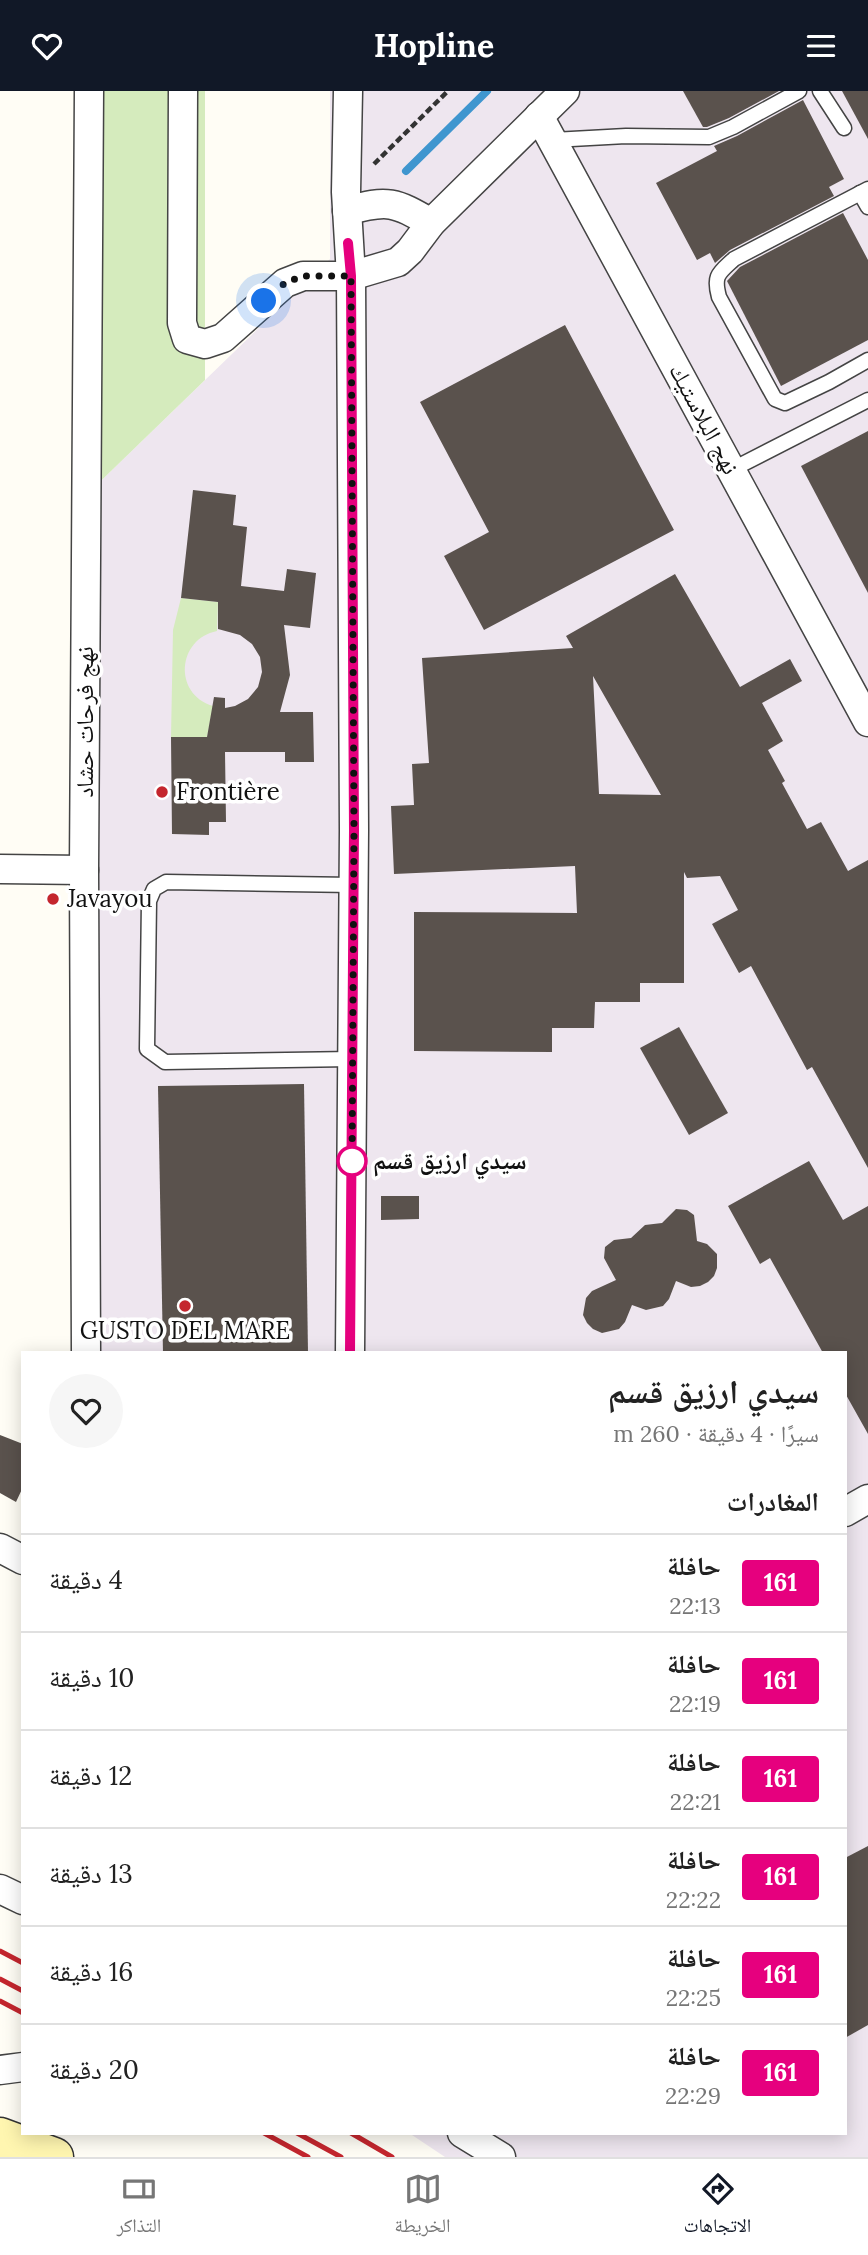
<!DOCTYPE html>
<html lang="ar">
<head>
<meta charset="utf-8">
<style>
	body { margin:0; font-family:Lora,"Noto Naskh Arabic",serif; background:#f6f6f6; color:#222; direction:rtl; height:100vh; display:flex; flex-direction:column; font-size:26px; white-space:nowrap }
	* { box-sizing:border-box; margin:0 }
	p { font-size:23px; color:#767676 }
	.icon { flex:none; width:38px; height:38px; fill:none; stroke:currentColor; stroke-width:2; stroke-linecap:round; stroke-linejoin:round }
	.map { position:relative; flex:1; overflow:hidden; direction:ltr }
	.sheet { position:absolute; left:21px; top:1260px; width:826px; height:784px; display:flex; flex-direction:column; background:#fff; border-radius:0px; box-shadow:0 4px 18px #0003; direction:rtl }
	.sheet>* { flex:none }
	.badge { padding:0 14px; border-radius:5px; font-size:24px; line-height:46px }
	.you { position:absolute; width:35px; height:35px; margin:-18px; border:5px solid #fff; border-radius:50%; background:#1a73e8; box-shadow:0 0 0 10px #1a73e833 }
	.map>.badge { position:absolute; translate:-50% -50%; box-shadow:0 0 0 4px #fff }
	h2 { padding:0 28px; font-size:26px; line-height:63px }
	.round { display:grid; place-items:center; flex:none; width:74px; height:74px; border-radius:37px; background:#f6f6f6 }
	.headline { display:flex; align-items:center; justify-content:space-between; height:119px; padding:0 28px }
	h1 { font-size:33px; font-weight:800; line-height:52px }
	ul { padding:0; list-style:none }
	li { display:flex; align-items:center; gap:21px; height:98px; padding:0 28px; border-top:2px solid #e0e0e0 }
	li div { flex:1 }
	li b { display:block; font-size:26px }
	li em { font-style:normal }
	li .badge { min-width:77px; font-weight:700; text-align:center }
	header { display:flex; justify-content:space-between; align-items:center; height:91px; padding:0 28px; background:#111827; color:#fff; font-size:32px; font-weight:800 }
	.tab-bar { display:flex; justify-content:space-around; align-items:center; height:98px; border-top:2px solid #e0e0e0; background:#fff; font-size:19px; color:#767676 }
	.tab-bar a { display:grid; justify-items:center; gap:4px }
	.tab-bar .current { color:#111827 }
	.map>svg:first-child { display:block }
	.industrial { fill:#eee6ef }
	.green { fill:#d5ebbd }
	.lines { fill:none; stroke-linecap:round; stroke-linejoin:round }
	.stream { stroke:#3f96cf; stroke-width:8 }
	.building { fill:#5a524d; fill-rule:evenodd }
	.lane-casing { stroke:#444; stroke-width:17 }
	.street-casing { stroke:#444; stroke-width:31 }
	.secondary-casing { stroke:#333; stroke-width:41 }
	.path { stroke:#333; stroke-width:4.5; stroke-dasharray:7 3.5; stroke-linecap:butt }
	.lane { stroke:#fff; stroke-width:14 }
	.street { stroke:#fff; stroke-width:28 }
	.secondary { stroke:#fff6b0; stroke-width:38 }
	.rail { stroke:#c4262e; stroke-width:5 }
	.line-casing { stroke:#fff; stroke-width:16 }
	.line { stroke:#e6007e; stroke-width:10 }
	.walk { stroke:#111; stroke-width:7; stroke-dasharray:0 12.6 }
	.poi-dot { fill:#c4262e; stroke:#fff; stroke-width:2.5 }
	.stop-dot { fill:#fff; stroke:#e6007e; stroke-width:3.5 }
	.labels { text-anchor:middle; stroke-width:7; stroke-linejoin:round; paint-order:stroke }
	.street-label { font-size:24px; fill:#111; stroke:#fff }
	.poi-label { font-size:24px; fill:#111; stroke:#fff; text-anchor:start }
	.stop-label { font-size:24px; font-weight:bold; fill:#111; stroke:#fff; text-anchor:start }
</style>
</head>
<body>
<header><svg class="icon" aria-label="menu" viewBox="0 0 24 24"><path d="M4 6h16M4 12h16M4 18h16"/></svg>Hopline<svg class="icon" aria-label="heart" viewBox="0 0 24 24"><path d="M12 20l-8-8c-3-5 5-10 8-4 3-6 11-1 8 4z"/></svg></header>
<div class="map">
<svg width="868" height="2066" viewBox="0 0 868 2066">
	<rect width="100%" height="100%" fill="#fffdf5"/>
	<polygon class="industrial" points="330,0 868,0 868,2066 445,2066 409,2042 845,2042 845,1262 71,1262 78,412 330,168"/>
	<g class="green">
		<polygon points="76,0 205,0 205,289 78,412"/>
		<path d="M181 507 218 511 217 540C177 548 173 603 213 615L207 646H171L173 539Z"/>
	</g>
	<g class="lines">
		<polyline class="stream" points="406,80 487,0"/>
	</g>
	<g class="building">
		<polygon points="683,0 779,0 729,27 707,36 703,36"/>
		<polygon points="842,0 868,0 868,48"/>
		<polygon points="803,9 844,88 829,96 834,105 730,159 715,172 710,162 697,169 656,92 717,60 714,55 737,45"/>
		<polygon points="843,122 868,169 868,249 781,295 727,190 740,176"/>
		<polygon points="565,234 674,439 484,539 444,465 489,441 420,311"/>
		<polygon points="868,340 868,502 801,375"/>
		<polygon points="193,399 236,404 233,434 247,436 241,495 284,500 287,478 316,482 310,537 284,534 290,584 280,621 313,621 314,671 285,671 285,661 225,661 226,731 209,731 209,744 172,743 171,646 207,646 214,606 225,607 225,617 235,615 248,608 258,596 262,581 260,566 252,553 240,544 218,538 218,511 181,507"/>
		<path d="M675 483 740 596 790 568 802 590 762 612 783 650 768 659 785 690 782 692 807 738 821 731 848 780 868 769V1077L812 976 807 979 751 875 739 882 712 833 738 819 720 785 687 787 684 781V892H640V911H595L594 937H552V961L414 960V821L577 822 575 775 394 783 391 715 414 714 412 673 429 672 422 567 573 557 566 545ZM593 585 661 704 599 703Z"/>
		<polygon points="679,936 728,1022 689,1044 640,957"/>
		<polygon points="304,993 308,1262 163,1262 158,995"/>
		<polygon points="809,1070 843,1129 868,1115 868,1343 845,1302 845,1262 823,1262 770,1167 760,1173 728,1115"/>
		<polygon points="381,1105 419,1105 419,1128 381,1129"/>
		<polygon points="676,1118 687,1119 694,1124 697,1150 707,1153 717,1163 717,1177 714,1185 708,1191 700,1195 691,1196 676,1190 669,1208 663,1215 646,1219 632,1214 625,1231 619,1238 602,1242 593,1238 587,1232 583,1224 586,1207 592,1200 616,1189 604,1167 605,1156 614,1149 631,1147 645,1134 662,1132"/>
		<polygon points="0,1344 23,1353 23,1396 16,1411 0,1402"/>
		<polygon points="868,1755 868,1934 845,1947 845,1767"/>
	</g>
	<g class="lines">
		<defs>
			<g id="lane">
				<polyline points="820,0 844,37"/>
				<polyline points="553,49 626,45 709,46 733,36 799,0"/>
				<path d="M868 98 734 168C719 182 713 184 719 206L775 308 785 312 829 291 868 269"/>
				<polyline points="860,102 868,116"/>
				<polyline points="731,379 868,309"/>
				<polyline points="352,968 165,971 147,958 149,810 154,798 166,791 353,794"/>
			</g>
			<g id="street">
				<polyline points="183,0 182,232 187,248 205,253 223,247 285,192 303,185 351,185 398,171 410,160 431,132 565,0"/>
				<polyline points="348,0 346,101 351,185 354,739 350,1262"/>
				<polyline points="539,25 868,631"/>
				<path d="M347 120C388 108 395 111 431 132"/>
				<polyline points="0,778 84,779"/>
				<polyline points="86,1262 84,779 89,0"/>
				<polyline points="845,1421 868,1408"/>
				<polyline points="0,1457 23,1469"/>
				<polyline points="0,1798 23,1809"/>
				<polyline points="0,1979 23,1976"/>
				<polyline points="462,2042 501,2066"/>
			</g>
			<polyline id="secondary" points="0,2046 54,2066"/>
		</defs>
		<use href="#lane" class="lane-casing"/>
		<use href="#street" class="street-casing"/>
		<use href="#secondary" class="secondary-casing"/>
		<polyline class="path" points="374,73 448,0"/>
		<use href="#lane" class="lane"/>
		<use href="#street" class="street"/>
		<use href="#secondary" class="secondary"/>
		<g class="rail">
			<polyline points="0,1860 23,1872"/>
			<polyline points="0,1888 23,1900"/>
			<polyline points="0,1910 23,1922"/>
			<polyline points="264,2042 308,2066"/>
			<polyline points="297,2042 341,2066"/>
			<polyline points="351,2042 392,2066"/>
		</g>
	</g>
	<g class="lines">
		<defs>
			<polyline id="line" points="348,152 351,185 354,739 350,1262"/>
		</defs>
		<use href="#line" class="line-casing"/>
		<use href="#line" class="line"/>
		<polyline class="walk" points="264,210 285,192 303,185 351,185 354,739 352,1075 352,1070"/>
	</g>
	<g class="poi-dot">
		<circle cx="162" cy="701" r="7"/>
		<circle cx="53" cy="808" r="7"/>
		<circle cx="185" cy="1215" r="7"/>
	</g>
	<circle class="stop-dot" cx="352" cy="1070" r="14"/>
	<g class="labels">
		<g class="street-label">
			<text transform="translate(704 328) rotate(62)" y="8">نهج البلاستيك</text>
			<text transform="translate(85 631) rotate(-90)" y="8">نهج فرحات حشاد</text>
		</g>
		<g class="poi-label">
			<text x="176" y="709">Frontière</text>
			<text x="67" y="816">Javayou</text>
			<text x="185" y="1248" text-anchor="middle">GUSTO DEL MARE</text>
		</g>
		<g class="stop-label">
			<text x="373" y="1078">سيدي ارزيق قسم</text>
		</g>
	</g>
</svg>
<div class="you" style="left:264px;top:210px"></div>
<section class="sheet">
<div class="headline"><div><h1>سيدي ارزيق قسم</h1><p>سيرًا · 4 دقيقة · 260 m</p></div><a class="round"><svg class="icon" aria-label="heart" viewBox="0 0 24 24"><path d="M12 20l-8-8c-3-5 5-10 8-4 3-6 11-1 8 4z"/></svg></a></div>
<h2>المغادرات</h2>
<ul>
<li><span class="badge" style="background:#e6007e;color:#fff">161</span><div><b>حافلة</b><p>22:13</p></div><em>4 دقيقة</em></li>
<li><span class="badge" style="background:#e6007e;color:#fff">161</span><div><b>حافلة</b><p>22:19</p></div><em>10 دقيقة</em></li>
<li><span class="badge" style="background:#e6007e;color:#fff">161</span><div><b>حافلة</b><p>22:21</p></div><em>12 دقيقة</em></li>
<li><span class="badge" style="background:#e6007e;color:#fff">161</span><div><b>حافلة</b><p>22:22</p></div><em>13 دقيقة</em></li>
<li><span class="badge" style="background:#e6007e;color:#fff">161</span><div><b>حافلة</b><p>22:25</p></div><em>16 دقيقة</em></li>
<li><span class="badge" style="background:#e6007e;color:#fff">161</span><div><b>حافلة</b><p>22:29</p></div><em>20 دقيقة</em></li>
</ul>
</section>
</div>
<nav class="tab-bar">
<a class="current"><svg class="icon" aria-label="directions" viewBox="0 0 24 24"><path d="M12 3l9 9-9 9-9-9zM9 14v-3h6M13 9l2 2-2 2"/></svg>الاتجاهات</a>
<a><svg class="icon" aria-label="map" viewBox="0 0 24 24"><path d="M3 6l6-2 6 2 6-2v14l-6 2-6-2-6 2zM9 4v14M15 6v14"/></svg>الخريطة</a>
<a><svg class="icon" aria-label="tickets" viewBox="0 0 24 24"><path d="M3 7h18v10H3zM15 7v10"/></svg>التذاكر</a>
</nav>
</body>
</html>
